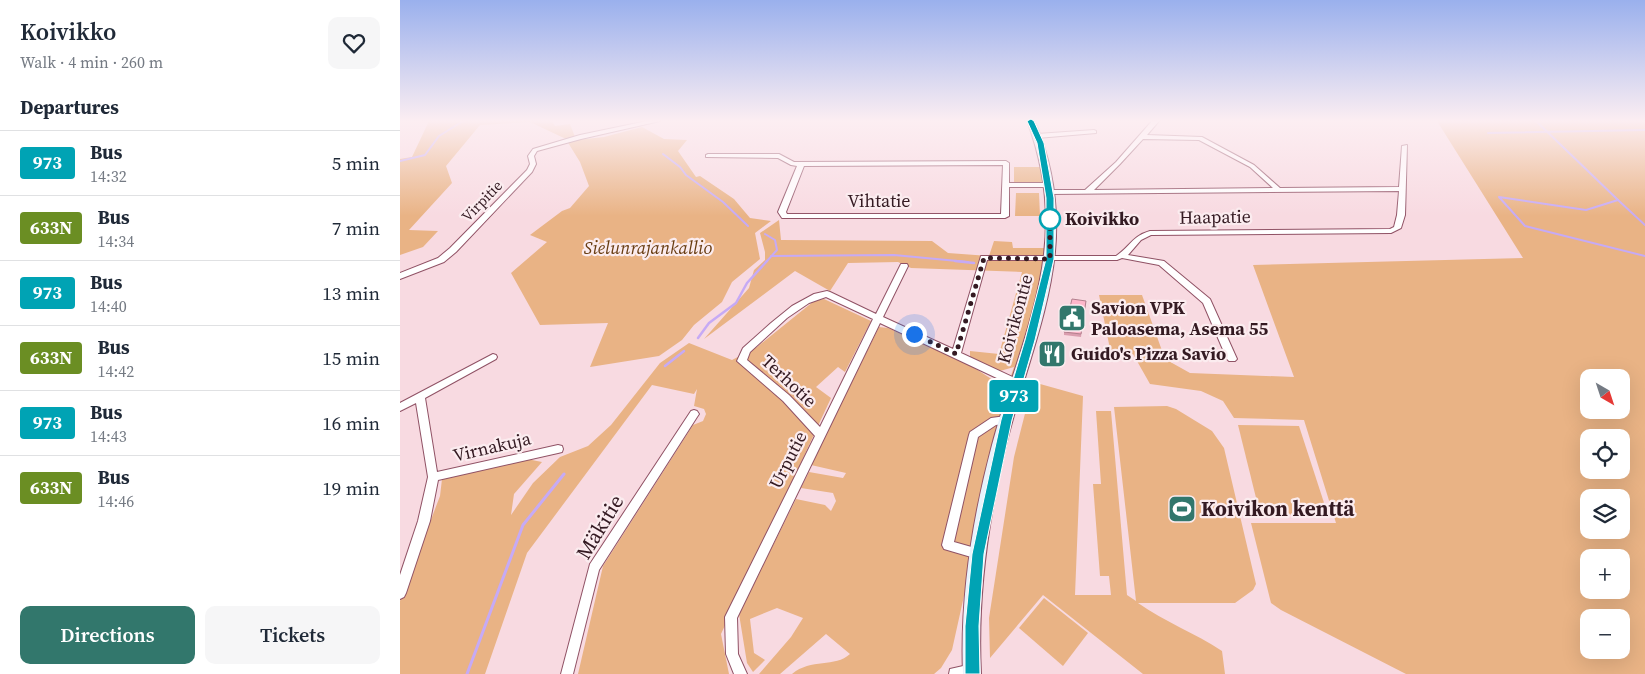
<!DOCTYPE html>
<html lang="en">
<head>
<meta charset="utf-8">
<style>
	body { margin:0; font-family:"Source Serif 4",serif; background:#f6f6f7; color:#1f2937; height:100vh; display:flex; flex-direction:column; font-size:19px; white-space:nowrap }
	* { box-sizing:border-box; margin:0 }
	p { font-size:16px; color:#747a83 }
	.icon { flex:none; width:28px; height:28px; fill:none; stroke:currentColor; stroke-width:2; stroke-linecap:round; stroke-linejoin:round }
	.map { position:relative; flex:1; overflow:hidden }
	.sheet { display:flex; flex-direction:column; background:#fff; width:400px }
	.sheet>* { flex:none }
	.badge { padding:0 10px; border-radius:4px; font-size:18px; line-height:32px }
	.needle { width:32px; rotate:141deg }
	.controls { position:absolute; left:1180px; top:369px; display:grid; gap:10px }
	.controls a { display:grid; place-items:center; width:50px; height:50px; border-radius:10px; background:#fff; box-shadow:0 5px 20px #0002; font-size:25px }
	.you { position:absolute; width:25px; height:25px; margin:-12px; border:4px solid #fff; border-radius:50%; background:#1a73e8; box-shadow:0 0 0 8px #1a73e833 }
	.map>.badge { position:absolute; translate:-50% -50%; box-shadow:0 0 0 2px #fff }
	h2 { padding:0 20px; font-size:19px; line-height:45px }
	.round { display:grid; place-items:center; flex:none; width:52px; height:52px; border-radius:10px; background:#f6f6f7 }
	.summary { display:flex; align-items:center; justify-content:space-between; height:85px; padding:0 20px }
	h1 { font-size:24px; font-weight:600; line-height:38px }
	.primary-button { display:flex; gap:10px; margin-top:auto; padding:10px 20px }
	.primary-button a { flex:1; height:58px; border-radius:10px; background:#32776c; color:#fff; font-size:20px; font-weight:600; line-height:58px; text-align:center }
	.primary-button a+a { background:#f6f6f7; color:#1f2937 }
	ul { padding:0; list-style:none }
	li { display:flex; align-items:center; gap:15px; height:65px; padding:0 20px; border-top:1px solid #e0e1e3 }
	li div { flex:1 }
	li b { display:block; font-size:19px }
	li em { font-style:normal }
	li .badge { min-width:55px; font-weight:700; text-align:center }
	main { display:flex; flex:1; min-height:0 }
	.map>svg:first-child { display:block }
	.green { fill:#e9b385; fill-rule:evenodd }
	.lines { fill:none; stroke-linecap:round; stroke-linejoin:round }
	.stream-far2 { stroke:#c6aaf5; stroke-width:2 }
	.stream-far1 { stroke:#c6aaf5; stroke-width:2.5 }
	.stream { stroke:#c6aaf5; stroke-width:3 }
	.minor-casing { stroke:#905265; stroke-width:2 }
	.secondary-casing { stroke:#905265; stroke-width:2 }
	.minor { fill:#fff; fill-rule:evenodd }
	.secondary { fill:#e7f3fc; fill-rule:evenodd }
	.wall { fill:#da9dae }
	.building { fill:#feb6ca; stroke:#b27f8d }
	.line { fill:#00a3b4; stroke:#fff }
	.walk { stroke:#341a22; stroke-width:5; stroke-dasharray:0 9 }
	.stop-dot { fill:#fff; stroke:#00a3b4; stroke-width:2.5 }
	.labels { text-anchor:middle; stroke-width:4.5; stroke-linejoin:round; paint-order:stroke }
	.far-street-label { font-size:15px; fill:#341a22; stroke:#fbecef }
	.street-label { font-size:18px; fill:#341a22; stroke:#fbecef }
	.stop-label { font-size:18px; font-weight:bold; fill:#341a22; stroke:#fbecef; text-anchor:start }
	.park-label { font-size:18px; font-style:italic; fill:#693d12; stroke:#fbecef }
	.poi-label { font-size:18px; font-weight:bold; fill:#341a22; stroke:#fbecef; text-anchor:start }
	.near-poi-label { font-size:21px; font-weight:bold; fill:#341a22; stroke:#fbecef; text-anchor:start }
	.near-street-label { font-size:21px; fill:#341a22; stroke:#fbecef }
</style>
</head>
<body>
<main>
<section class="sheet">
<div class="summary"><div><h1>Koivikko</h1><p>Walk · 4 min · 260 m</p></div><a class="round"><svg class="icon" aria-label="heart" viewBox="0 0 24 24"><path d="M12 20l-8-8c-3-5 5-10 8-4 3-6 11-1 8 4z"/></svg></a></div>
<h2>Departures</h2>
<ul>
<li><span class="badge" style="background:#00a3b4;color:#fff">973</span><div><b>Bus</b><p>14:32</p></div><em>5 min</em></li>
<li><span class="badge" style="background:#6b8e23;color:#fff">633N</span><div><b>Bus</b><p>14:34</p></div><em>7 min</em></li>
<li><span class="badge" style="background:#00a3b4;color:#fff">973</span><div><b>Bus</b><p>14:40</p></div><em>13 min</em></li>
<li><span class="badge" style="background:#6b8e23;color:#fff">633N</span><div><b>Bus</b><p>14:42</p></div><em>15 min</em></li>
<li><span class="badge" style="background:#00a3b4;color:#fff">973</span><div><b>Bus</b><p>14:43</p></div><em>16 min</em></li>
<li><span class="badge" style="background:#6b8e23;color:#fff">633N</span><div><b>Bus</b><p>14:46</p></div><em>19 min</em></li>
</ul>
<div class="primary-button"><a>Directions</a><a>Tickets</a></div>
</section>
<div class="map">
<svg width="1245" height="674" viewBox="0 0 1245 674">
	<rect width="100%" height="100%" fill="#f8dae1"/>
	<g class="green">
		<polygon points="29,121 152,121 155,126 170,124 175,137 166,139 130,122 80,125 46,166 52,183 9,230 38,231 23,247 0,255 0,159 12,157"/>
		<path d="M1037 121H1245V674H1006L881 610 871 603 851 523H936L904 420 834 418 823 401 801 391 750 384 733 354 703 361 709 344 699 295H742L765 359 790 373 894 377 853 265 1123 258ZM1189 378H1221V410H1189ZM1189 438H1221V470H1189ZM1189 498H1221V530H1189ZM1189 558H1221V590H1189ZM1189 618H1221V650H1189Z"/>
		<polygon points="242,127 264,139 287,140 278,151 296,177 300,176 334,199 350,218 371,221 355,233 360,259 332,282 322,302 294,325 282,340 259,356 190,367 208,323 140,325 111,273 147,242 130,235 162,211 170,208 189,186 180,162 167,141 204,137"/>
		<polygon points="614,167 641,167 642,182 614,182"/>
		<polygon points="616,193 639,193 640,216 615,216"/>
		<path d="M379 220 381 240 532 241 548 253 589 256 594 241 612 242 613 248H646L648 257 609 393 552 650 541 668 534 674H392C411 658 435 668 450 654L426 634 380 674H359L391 637 403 618 377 608 350 619 354 653 365 660 353 672 347 663 339 614 396 499 425 505 431 511 436 501 433 493 401 488 409 472 443 478 446 473 411 465 479 327 488 328 570 365 596 382 599 391 605 393 614 367 600 371 570 357V351L599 354 622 272 511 268 498 262 448 263 430 291 395 271 304 339 349 288 354 270 365 260V252L360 233Z"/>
		<polygon points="424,299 471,321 445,372 438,367 416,387 431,398 321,634 329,674 178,674 203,566 293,425 303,421 306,414 304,409 294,406 297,389 294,394 252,385 127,553 85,674 0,674 0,601 40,496 42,479 127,459 142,462 114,494 111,515 133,483 160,457 188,446 211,425 260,363 289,343 332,360 357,347 414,301"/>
		<path d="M633 382 683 396 675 595H711L709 576H700L693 484H701L696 411H711L727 595 736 601 714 407 767 406 776 409 812 431 824 448 856 584 853 590 835 603H738C765 622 795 633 822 651L825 674H743L643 595 590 658 589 618 614 457Z"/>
		<polygon points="838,425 899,426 928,515 860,514"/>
		<polygon points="644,598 688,633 663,666 619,628"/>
	</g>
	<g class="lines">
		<g class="stream-far2">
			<polyline points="1136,121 1218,200 1186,210 1099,197 1125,226 1245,256"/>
			<polyline points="1088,133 1245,130"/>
			<polyline points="263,154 280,167 286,175 323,202 348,226"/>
			<polyline points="0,161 25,155 39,136 63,121"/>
			<polyline points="1218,200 1245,225"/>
			<polyline points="365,234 375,240 377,250 366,262"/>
			<polyline points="371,256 494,255 568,262"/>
		</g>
		<g class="stream-far1">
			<polyline points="555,261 574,263"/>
			<polyline points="298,338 309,323 336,303 347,283 367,261"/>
			<polyline points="265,366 284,351"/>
		</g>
		<polyline class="stream" points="67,674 123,525 164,474"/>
		<defs>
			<g id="minor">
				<polygon points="247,121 260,121 181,139 137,151 134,156 136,164 132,172 56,252 44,262 0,279 0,273 38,258 50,248 127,170 130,164 128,156 133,149 180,135"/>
				<path d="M752 121H759L747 135 802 137 854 165 880 188 999 187 1002 146 1007 145 1005 215 1001 228 991 233 751 235 741 240 728 255 764 261 810 299 837 359 835 361H829L827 359 803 303 759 265 722 258 717 260H587L561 353 621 381 623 384 621 387 618 388 480 323 337 618 338 654 347 674H334L326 654 325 617 415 436 383 401 337 361 343 348 371 323 392 306 414 294 427 291 430 292 476 314 501 264H507L508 266 483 317 553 349 581 256H716C730 247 732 236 750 231L990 229 994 227 997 215 999 191 649 194 646 192 649 190H685L716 162ZM743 139 799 140 850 167 873 188 694 190 720 164ZM426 297 473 319 420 427 389 395 347 360 350 352 387 318 409 303Z"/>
				<polygon points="694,130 696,131 696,133 637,138 634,136 637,134"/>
				<path d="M308 154H379L394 162 606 161 609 163V183H648L651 185 648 187H609V216L605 218H382L378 212 397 166 391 165 378 158 306 157V155ZM603 165 601 214H387L386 212 404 166Z"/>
				<polygon points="93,354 96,355 97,357 96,359 25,398 37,472 158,445 162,446 163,449 162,452 158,453 38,480 30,521 6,593 4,597 0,599 0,575 18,521 28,477 16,403 0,411 0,403"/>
				<polygon points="294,410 297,411 299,414 297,417 199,570 173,674 161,674 190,564 291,411"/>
				<polygon points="606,416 609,417 611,420 609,423 596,425 578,437 554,542 582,550 584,554 582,558 578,559 544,549 542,545 569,435 570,432 591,418"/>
				<polygon points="572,664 577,665 578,670 577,674 549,674 550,669"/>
			</g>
			<path id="secondary" d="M627 121H635C685 243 635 328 606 445 588 520 577 597 581 674H563C560 597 572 520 592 445 623 329 674 244 627 121Z"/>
		</defs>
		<use href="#minor" class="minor-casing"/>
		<use href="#secondary" class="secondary-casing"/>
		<use href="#minor" class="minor"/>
		<use href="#secondary" class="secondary"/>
	</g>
	<g class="wall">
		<polygon points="686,301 681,337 664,335 664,332"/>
		<polygon points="658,351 657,358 646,357 646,354"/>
	</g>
	<g class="building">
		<polygon points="672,299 686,301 681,334 664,332"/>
		<polygon points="648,346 658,348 657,355 646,354"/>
	</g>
	<linearGradient id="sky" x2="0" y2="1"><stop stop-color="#9ab0ed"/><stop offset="0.56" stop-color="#fceef2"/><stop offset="1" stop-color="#fceef2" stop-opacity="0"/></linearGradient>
	<rect width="1245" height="216" fill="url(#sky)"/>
	<polygon class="line" points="631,119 634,121 644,143 654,198 654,259 635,340 612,420 584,554 579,626 580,674 565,674 565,626 572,554 601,420 625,340 646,259 646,198 637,143 627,121"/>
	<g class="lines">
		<polyline class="walk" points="514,334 556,354 584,258 650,259 650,216 650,219"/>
	</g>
	<defs>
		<symbol id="civic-square" viewBox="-11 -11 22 22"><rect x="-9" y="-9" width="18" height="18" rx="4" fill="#32776c" stroke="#fbecef"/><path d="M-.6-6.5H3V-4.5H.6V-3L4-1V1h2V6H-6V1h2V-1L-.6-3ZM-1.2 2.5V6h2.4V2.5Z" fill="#fff"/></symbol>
		<symbol id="restaurant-square" viewBox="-11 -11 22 22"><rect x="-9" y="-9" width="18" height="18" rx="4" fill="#32776c" stroke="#fbecef"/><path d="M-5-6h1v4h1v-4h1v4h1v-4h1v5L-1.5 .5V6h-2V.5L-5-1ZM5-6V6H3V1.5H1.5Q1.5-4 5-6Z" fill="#fff"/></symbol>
		<symbol id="stadium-square" viewBox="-11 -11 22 22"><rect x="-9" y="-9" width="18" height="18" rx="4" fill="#32776c" stroke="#fbecef"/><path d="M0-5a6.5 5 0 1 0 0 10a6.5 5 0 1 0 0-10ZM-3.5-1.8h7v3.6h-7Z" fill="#fff"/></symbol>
	</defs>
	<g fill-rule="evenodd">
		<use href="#civic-square" x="656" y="302" width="32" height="32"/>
		<use href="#restaurant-square" x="636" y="338" width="32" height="32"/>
		<use href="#stadium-square" x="766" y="493" width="32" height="32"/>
	</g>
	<circle class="stop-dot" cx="650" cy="219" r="10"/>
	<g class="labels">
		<g class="far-street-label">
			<text transform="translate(82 201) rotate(-46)" y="5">Virpitie</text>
		</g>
		<g class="street-label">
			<text x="479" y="207">Vihtatie</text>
			<text transform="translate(815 217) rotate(-1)" y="6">Haapatie</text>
			<text transform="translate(615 319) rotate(-75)" y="6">Koivikontie</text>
			<text transform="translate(389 381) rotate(43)" y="6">Terhotie</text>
			<text transform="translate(92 447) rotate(-13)" y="6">Virnakuja</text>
			<text transform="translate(388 460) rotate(-63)" y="6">Urputie</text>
		</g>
		<g class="stop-label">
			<text x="665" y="225">Koivikko</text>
		</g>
		<g class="park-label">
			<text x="248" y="254">Sielunrajankallio</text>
		</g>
		<g class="poi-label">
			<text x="691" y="314">Savion VPK<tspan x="691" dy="21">Paloasema, Asema 55</tspan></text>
			<text x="671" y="360">Guido's Pizza Savio</text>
		</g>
		<g class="near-poi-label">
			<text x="801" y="516">Koivikon kenttä</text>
		</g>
		<g class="near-street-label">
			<text transform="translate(200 527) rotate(-59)" y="7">Mäkitie</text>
		</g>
	</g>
</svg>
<div class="controls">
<a><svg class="needle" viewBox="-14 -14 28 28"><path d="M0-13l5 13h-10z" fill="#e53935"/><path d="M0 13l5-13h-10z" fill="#747a83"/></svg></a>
<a><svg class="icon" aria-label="locate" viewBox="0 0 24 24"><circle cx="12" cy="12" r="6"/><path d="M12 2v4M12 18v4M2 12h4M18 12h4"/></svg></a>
<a><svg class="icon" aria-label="layers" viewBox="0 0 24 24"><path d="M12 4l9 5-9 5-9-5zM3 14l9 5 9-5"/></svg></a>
<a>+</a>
<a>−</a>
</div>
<div class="you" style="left:514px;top:334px"></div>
<b class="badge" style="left:614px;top:396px;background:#00a3b4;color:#fff">973</b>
</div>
</main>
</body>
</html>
